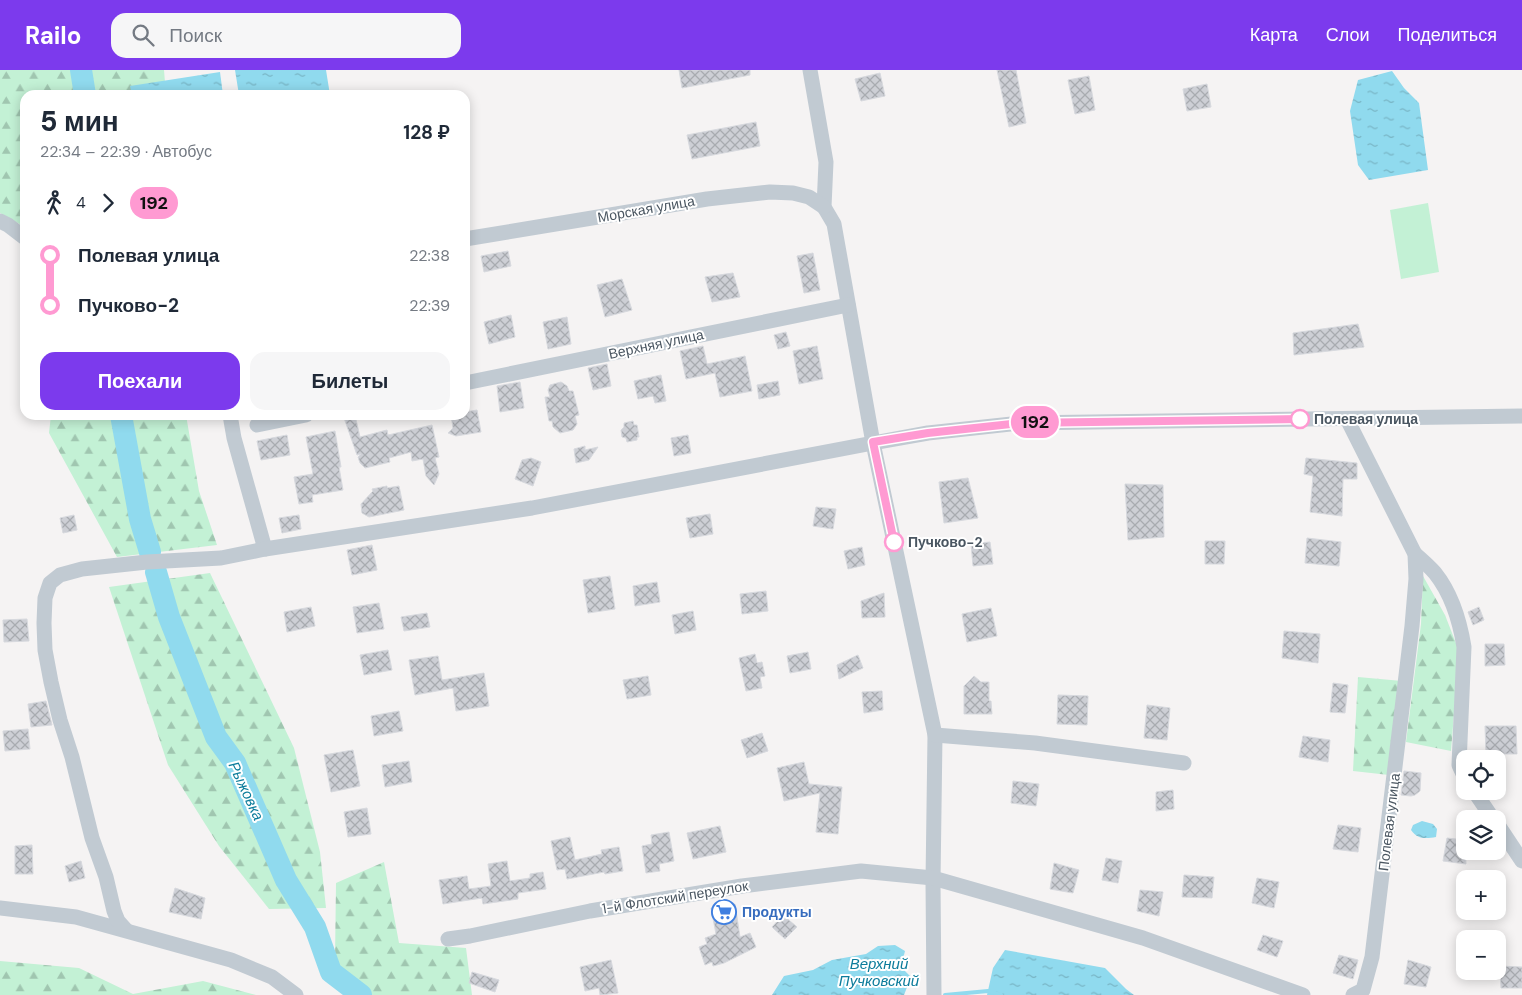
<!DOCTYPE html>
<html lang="ru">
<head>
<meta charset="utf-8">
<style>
	body { margin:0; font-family:"DM Sans",sans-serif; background:#f6f6f7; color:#1f2937; height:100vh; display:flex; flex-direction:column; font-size:19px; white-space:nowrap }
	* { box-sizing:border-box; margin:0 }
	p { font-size:16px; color:#747a83 }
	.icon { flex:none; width:28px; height:28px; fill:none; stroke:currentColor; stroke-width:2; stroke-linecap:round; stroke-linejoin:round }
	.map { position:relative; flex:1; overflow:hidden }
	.panel { position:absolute; left:20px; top:20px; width:450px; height:330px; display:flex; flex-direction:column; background:#fff; border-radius:15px; box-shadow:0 2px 12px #0003 }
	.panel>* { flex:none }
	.badge { padding:0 10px; border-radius:16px; font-size:18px; line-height:32px }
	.fabs { position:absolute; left:1456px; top:680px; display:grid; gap:10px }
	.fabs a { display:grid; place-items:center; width:50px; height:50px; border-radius:10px; background:#fff; box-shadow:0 2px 12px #0003; font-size:25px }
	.map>.badge { position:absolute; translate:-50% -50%; box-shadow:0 0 0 2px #fff }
	.legs { display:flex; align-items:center; gap:8px; height:55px; padding:0 20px; font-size:16px }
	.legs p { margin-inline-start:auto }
	.headline { display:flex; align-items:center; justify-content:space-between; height:85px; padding:0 20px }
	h1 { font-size:28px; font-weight:800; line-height:38px }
	.primary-button { display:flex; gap:10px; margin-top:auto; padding:10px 20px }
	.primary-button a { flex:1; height:58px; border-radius:15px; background:#7c3aed; color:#fff; font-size:20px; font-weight:800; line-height:58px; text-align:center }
	.primary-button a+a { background:#f6f6f7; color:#1f2937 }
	ul { padding:0 20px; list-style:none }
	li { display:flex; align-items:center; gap:18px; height:50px; font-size:19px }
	li i { display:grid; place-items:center; width:8px; height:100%; margin:0 6px; background:currentColor }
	li i::after { content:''; width:12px; height:12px; margin:-6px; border:4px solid; border-radius:50%; background:#fff }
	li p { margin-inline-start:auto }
	li:first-child i { background:linear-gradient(#0000 50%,currentColor 0) }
	li:last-child i { background:linear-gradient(currentColor 50%,#0000 0) }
	header { display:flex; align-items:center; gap:30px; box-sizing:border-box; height:70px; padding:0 25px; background:#7c3aed; color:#fff }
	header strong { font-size:24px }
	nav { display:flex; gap:28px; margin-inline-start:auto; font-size:18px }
	.search { width:350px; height:45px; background:#f6f6f7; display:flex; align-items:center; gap:12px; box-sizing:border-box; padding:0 18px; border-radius:15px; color:#747a83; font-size:19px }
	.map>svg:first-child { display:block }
	.forest { fill:url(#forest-firs) }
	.pitch { fill:#c3f1d5 }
	.water { fill:url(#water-ripples) }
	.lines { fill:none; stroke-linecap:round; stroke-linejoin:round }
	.stream { stroke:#90daee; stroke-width:4 }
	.river { stroke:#90daee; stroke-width:22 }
	.building { fill:url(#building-cross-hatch); stroke:#d7d9de }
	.minor { stroke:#c1cad2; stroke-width:15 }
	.line-1-casing { stroke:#fff; stroke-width:11 }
	.line-1 { stroke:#ff9ad2; stroke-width:8 }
	.stop-1-dot { fill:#fff; stroke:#ff9ad2; stroke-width:2.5 }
	.labels { text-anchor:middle; stroke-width:4; stroke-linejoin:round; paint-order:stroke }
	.street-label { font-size:14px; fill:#4a5661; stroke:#fff }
	.stop-label { font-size:14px; font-weight:bold; fill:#4a5661; stroke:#fff; text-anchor:start }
	.shop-label { font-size:14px; font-weight:bold; fill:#366cbe; stroke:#fff; text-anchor:start }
	.water-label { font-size:15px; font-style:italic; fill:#0c7c9b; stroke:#fff }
</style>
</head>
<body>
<header>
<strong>Railo</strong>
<div class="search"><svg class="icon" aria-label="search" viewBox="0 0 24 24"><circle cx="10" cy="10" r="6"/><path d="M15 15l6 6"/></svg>Поиск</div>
<nav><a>Карта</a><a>Слои</a><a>Поделиться</a></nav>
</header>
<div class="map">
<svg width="1522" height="925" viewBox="0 0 1522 925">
	<defs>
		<pattern id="forest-firs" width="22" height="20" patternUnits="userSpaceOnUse" patternTransform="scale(1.25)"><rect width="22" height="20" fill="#c3f1d5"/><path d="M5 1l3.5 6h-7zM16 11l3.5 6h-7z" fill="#a0c6b0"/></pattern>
		<pattern id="water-ripples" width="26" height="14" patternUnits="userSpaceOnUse" patternTransform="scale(1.25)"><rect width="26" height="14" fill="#90daee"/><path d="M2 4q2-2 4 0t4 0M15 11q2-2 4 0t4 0" fill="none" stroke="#78b4c4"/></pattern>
		<pattern id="building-cross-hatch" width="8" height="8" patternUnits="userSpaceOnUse" patternTransform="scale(1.25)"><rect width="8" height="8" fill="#cdcfd5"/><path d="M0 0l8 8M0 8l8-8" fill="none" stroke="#a8abb0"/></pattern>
	</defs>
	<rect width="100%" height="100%" fill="#f5f3f3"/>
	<g class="forest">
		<polygon points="0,0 164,0 166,25 25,25 25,157 0,143"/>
		<polygon points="51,345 186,345 199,421 217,475 117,487 49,363"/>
		<polygon points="210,503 294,678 320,782 326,838 269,839 219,776 168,695 109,517"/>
		<polygon points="1423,506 1445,545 1459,581 1451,681 1406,672 1421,554"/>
		<polygon points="1358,607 1402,611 1389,705 1353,701"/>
		<polygon points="384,792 399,873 466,878 472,925 346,925 335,889 336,813"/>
		<polygon points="0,891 79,898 133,924 203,911 256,925 0,925"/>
	</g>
	<polygon class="pitch" points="1428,133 1439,202 1401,209 1390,140"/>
	<g class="water">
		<polygon points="235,0 326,0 330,25 239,25"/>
		<polygon points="1392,1 1404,18 1419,33 1428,100 1369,110 1358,95 1350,41 1358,10"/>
		<polygon points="220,2 223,25 132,25 130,16"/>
		<path d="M1422 751 1433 754 1437 759 1436 767C1425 769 1417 769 1411 760L1413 755Z"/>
		<polygon points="895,875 905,881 901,897 911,907 904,925 772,925 784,906 813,900 832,890 866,884 878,876"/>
		<polygon points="1005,880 1105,898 1126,919 1134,925 987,925 993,898"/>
	</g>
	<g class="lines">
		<polyline class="stream" points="945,925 988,921 1001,925"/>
		<g class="river">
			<polyline points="81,0 85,25"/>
			<polyline points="121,345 140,449 150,482"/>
			<polyline points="156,502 169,547 216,667 235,693 286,810 315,857 331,902 361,925"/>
		</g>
	</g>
	<g class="building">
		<polygon points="679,0 750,0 750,5 682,18"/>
		<polygon points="997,0 1016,0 1026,53 1009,57"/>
		<polygon points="880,3 885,26 861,31 855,9"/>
		<polygon points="1089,6 1095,40 1075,44 1068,10"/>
		<polygon points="1207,14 1211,37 1187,41 1183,19"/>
		<polygon points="756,52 760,76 692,89 687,65"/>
		<polygon points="508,181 511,196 484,202 481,186"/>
		<polygon points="813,183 820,220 804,223 797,186"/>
		<polygon points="733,203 740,227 712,232 705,207"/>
		<polygon points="622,209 632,240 605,247 597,215"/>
		<polygon points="511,245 515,267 489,274 484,252"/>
		<polygon points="567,247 571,274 548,279 543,252"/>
		<polygon points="1358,254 1364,277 1294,285 1293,263"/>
		<polygon points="786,262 790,276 778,279 774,265"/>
		<polygon points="703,276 707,294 745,286 752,321 720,327 715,303 686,309 680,281"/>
		<polygon points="817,276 823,309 799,314 793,281"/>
		<polygon points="607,294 611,316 593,320 588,298"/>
		<polygon points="661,305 666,331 655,333 653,326 638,329 634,311"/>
		<polygon points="778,311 780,325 759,329 757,315"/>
		<polygon points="520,312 524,338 500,342 497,316"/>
		<polygon points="561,312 567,316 569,321 573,321 579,345 575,346 577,354 573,360 560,363 553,357 552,351 549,351 545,327 550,327 548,320 550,315"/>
		<polygon points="477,340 481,362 456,366 448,363 453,358 451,345 465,345 465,342"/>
		<polygon points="343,345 355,345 360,367 387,360 388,365 432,355 439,387 435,388 439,404 434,415 426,406 423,389 412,391 411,382 389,388 390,392 365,398 360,393 358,387 361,384 357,385"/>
		<polygon points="633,351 634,355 637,355 639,367 637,367 637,370 627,372 626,368 622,367 621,360 624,357 624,353"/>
		<polygon points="335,361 341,397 339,397 343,420 312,425 313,432 299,434 294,407 313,404 306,367"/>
		<polygon points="287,365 290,385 261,390 257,371"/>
		<polygon points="688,365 691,383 674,386 671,368"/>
		<polygon points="585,376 585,380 598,377 589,390 576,393 574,379"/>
		<polygon points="531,388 541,392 533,416 515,409 522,390"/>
		<polygon points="1306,388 1357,393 1357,409 1343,409 1342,446 1310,442 1313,406 1304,404"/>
		<polygon points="968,408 978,448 944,453 939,412"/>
		<polygon points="1125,414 1163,415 1164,467 1128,470"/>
		<polygon points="387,416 387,418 399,416 404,440 369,447 362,443 361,434 373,421 372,419"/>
		<polygon points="816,437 836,439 833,459 813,456"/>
		<polygon points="710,444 713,464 690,468 686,448"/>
		<polygon points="74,445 77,460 63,463 60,448"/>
		<polygon points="299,445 301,459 282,463 279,448"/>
		<polygon points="1307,468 1341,472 1339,496 1305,493"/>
		<polygon points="1205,471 1225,471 1224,494 1205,494"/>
		<polygon points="990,472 993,494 973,496 971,474"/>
		<polygon points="372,475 377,500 352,505 347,480"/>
		<polygon points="862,477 865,495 848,499 844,481"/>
		<polygon points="610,506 615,539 588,543 583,510"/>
		<polygon points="657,512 660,532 635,536 633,516"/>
		<polygon points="766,521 768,541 742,544 740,524"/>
		<polygon points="884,523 885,547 862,548 861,531"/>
		<polygon points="379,533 384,559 357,563 353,537"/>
		<polygon points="311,537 315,556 287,562 284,542"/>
		<polygon points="1479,537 1484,550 1473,555 1468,542"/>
		<polygon points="991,538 997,566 967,572 962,544"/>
		<polygon points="693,541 696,560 675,564 672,545"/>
		<polygon points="427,543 430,557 404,561 401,547"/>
		<polygon points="27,549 29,571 4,572 3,550"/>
		<polygon points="1284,561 1320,564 1318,593 1282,588"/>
		<polygon points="1485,574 1504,574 1505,595 1485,596"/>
		<polygon points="388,580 392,600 364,605 360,585"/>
		<polygon points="808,582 811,599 790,603 787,586"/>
		<polygon points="755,584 757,593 762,592 765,606 760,607 762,618 746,621 739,588"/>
		<polygon points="858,585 863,598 839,609 837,595"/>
		<polygon points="438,586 442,610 484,603 489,636 456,641 453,618 415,625 409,590"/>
		<polygon points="648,606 651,625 627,629 623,610"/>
		<polygon points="974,606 981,612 989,612 989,631 991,631 992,644 964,644 964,616"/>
		<polygon points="1333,613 1348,615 1345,643 1330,642"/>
		<polygon points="882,621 883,640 864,643 862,622"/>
		<polygon points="1058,625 1088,626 1087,655 1057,654"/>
		<polygon points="46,631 52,655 31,657 28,634"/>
		<polygon points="1147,635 1170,638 1167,670 1144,668"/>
		<polygon points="399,641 403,661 374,666 371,646"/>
		<polygon points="1485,656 1516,656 1517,684 1486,684"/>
		<polygon points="28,659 30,679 5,681 3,661"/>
		<polygon points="762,663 768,681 747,688 741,670"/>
		<polygon points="1303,666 1330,670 1328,692 1299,687"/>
		<polygon points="353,680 360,716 331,722 324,685"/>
		<polygon points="409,691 412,712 385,717 382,695"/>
		<polygon points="804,692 809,714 842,717 838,764 816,762 820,723 784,731 777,698"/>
		<polygon points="1404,701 1421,703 1420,721 1415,725 1411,726 1401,725"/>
		<polygon points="1013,711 1039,714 1036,736 1011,733"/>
		<polygon points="1173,720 1174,739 1156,741 1156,722"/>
		<polygon points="367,738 371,764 348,767 344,742"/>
		<polygon points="1338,755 1361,758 1358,782 1333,779"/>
		<polygon points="720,756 726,782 693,789 687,763"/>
		<polygon points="669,762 674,791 659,794 660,801 646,803 642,776 652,774 651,765"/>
		<polygon points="570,767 575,790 602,784 601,780 619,777 623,801 605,804 604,802 567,809 565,799 557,800 551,771"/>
		<polygon points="1447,768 1465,770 1466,794 1443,791"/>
		<polygon points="32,775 33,804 15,804 15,776"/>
		<polygon points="1106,788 1122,791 1118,813 1102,810"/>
		<polygon points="81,791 85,808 69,812 65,796"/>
		<polygon points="507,791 510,811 530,808 530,804 543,802 546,819 518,823 518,829 483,834 482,828 443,834 439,810 467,806 469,819 491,816 488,794"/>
		<polygon points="1054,793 1079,800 1073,823 1050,819"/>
		<polygon points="1184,805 1214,807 1212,828 1182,827"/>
		<polygon points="1257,808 1279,812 1274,838 1252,833"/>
		<polygon points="175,818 205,828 201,849 169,842"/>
		<polygon points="1140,820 1163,822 1159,846 1137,841"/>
		<polygon points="735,834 740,867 750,863 756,877 724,893 713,896 712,892 705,895 699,877 707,874 705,868 716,864 711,838"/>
		<polygon points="783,845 797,857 785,869 772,857"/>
		<polygon points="1263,865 1283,871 1277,887 1257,880"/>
		<polygon points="1339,885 1358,890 1353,909 1333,903"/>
		<polygon points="611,890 618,923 600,925 599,918 585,921 580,897"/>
		<polygon points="1408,890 1431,897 1426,917 1404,914"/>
		<polygon points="1500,896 1522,897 1522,918 1501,918"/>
		<polygon points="472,902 499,910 495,922 469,913"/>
	</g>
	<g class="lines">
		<g class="minor">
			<polyline points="810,0 826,92 824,137 834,154 873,373 935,665 933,812 934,925"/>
			<polyline points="0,151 8,155 25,168"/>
			<polyline points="465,169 707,129 770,122 793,123 809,127 824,137"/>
			<polyline points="465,313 848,235"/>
			<polyline points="230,345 234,368 265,479"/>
			<polyline points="1347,349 1415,484 1416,509 1412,556 1372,887 1363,920 1353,925"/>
			<polyline points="257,355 306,345"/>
			<path d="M1415 484C1422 490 1429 496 1435 503 1451 523 1460 552 1464 577L1459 695 1465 708"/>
			<polyline points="935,665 1035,673 1184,693"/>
			<polyline points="1474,721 1493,749"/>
			<polyline points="1498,755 1522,791"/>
			<polyline points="0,838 76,847 231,890 272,907 296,925"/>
			<polyline points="126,860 118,851 114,841 106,807 92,768 72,687 60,650 51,612 45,580 44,553 45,528 50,513 60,505 82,499 147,492 221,488 265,479 532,438 873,373 928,363 1020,353 1522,346"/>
			<polyline points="448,869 470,866 590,841 742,816 861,801 933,808 1143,868 1303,925"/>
		</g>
	</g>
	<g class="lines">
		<defs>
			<polyline id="line-1" points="894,472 873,372 928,363 1020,353 1300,349"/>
		</defs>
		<use href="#line-1" class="line-1-casing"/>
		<use href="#line-1" class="line-1"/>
	</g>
	<defs>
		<symbol id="supermarket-ring" viewBox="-11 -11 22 22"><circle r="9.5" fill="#fff" stroke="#3f7fe0" stroke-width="1.5"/><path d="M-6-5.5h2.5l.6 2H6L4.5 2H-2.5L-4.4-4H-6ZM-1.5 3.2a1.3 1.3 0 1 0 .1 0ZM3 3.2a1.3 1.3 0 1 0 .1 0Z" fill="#3f7fe0"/></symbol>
	</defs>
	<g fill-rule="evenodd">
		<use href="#supermarket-ring" x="710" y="828" width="28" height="28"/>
	</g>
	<g class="stop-1-dot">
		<circle cx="1300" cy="349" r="9"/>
		<circle cx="894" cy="472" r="9"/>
	</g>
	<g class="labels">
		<g class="street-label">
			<text transform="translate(646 139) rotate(-10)" y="5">Морская улица</text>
			<text transform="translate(656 274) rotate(-12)" y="5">Верхняя улица</text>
			<text transform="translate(1389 752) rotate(-83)" y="5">Полевая улица</text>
			<text transform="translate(675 827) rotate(-9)" y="5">1-й Флотский переулок</text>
		</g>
		<g class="stop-label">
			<text x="1314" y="354">Полевая улица</text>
			<text x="908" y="477">Пучково-2</text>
		</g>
		<g class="shop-label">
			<text x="742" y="847">Продукты</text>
		</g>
		<g class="water-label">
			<text transform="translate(246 721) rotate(65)" y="5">Рыжовка</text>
			<text x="879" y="899">Верхний<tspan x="879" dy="17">Пучковский</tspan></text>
		</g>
	</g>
</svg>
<div class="fabs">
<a><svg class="icon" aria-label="locate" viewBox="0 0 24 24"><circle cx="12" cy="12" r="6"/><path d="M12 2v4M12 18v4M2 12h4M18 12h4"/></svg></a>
<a><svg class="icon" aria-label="layers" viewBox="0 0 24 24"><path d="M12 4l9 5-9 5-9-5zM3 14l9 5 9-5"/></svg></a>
<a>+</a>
<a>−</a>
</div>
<b class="badge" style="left:1035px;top:352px;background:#ff9ad2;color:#111">192</b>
<section class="panel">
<div class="headline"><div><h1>5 мин</h1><p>22:34 – 22:39 · Автобус</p></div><b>128 ₽</b></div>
<div class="legs"><svg class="icon" aria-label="walk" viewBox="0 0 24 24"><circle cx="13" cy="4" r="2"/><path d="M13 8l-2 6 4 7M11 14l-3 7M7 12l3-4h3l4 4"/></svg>4<svg class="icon" aria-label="forward" viewBox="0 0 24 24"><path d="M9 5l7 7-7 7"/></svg><b class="badge" style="background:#ff9ad2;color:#111">192</b></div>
<ul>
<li><i style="color:#ff9ad2"></i><b>Полевая улица</b><p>22:38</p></li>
<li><i style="color:#ff9ad2"></i><b>Пучково-2</b><p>22:39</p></li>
</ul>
<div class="primary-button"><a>Поехали</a><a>Билеты</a></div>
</section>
</div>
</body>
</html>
